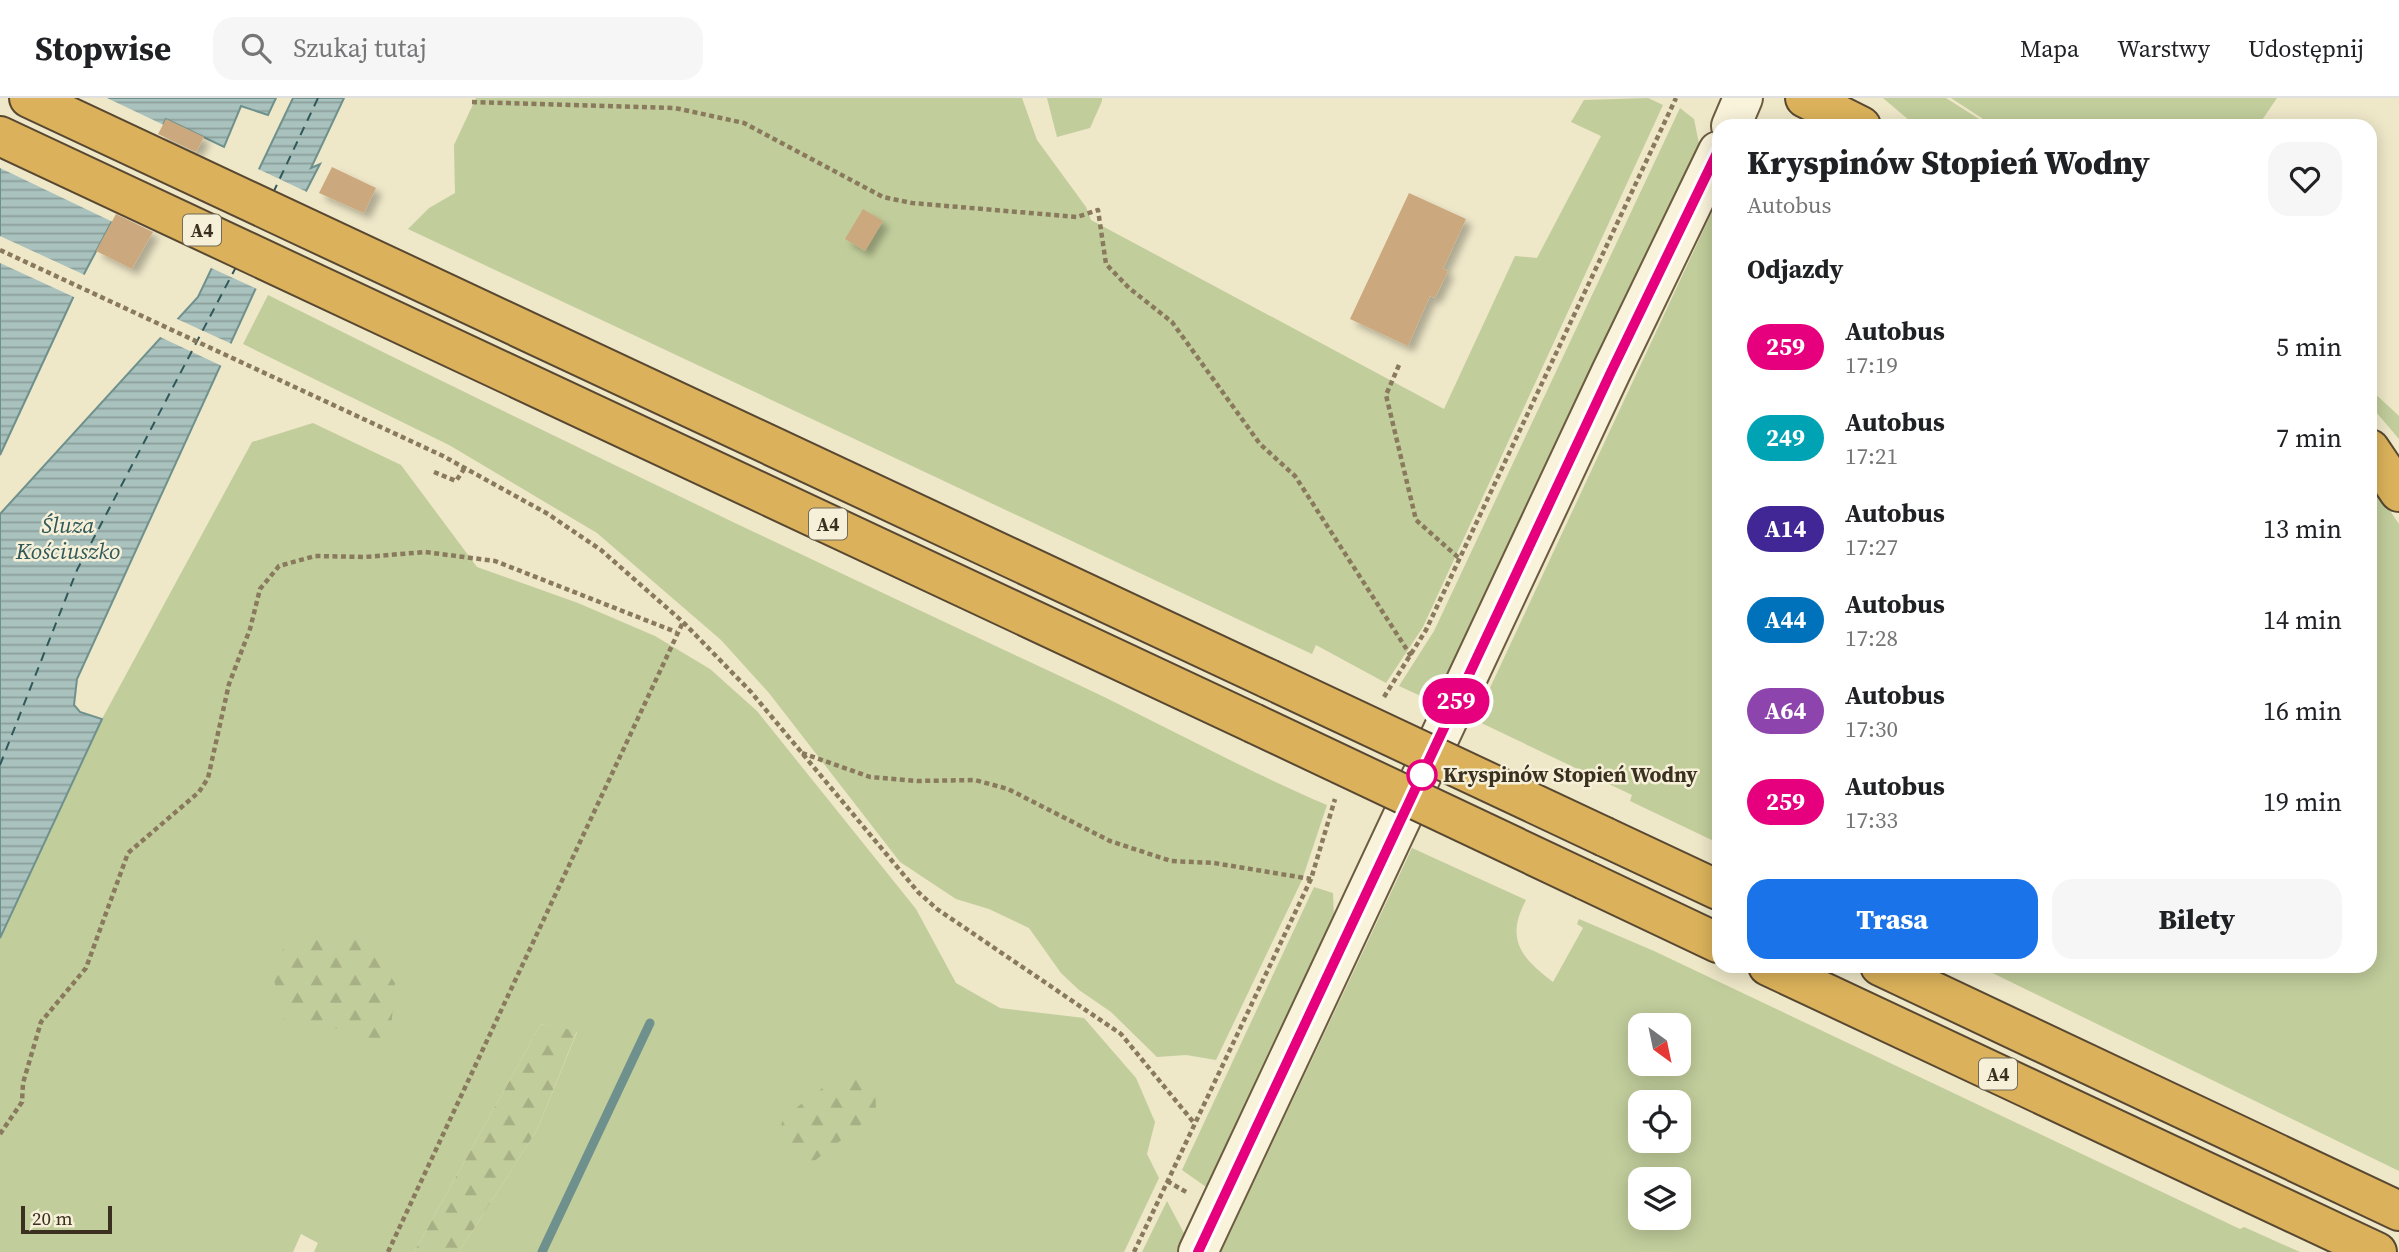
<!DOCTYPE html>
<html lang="pl">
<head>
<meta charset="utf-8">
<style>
	body { margin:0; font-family:"Source Serif 4",serif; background:#f6f6f6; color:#202124; height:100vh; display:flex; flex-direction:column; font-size:26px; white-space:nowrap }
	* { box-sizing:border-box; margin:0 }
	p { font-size:23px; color:#757577 }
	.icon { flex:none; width:38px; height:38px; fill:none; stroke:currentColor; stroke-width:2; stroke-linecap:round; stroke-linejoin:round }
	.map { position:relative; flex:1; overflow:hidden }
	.drawer { position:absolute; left:1712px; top:21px; width:665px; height:854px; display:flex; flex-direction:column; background:#fff; border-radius:21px; box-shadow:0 4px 18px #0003 }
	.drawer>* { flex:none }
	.badge { padding:0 14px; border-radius:23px; font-size:24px; line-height:46px }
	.needle { width:46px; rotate:147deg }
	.buttons { position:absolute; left:1628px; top:915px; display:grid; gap:14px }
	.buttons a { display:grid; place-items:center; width:63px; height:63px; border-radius:14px; background:#fff; box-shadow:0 4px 18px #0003; font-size:35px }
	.scale { position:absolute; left:21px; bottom:18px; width:91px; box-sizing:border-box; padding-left:7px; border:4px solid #3b3020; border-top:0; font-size:19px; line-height:24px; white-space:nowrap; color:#3b3020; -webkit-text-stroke:5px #f6f0d8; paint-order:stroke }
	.map>.badge { position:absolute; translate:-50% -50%; box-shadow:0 0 0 4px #fff }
	h2 { padding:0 35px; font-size:26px; line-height:63px }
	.round { display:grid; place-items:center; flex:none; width:74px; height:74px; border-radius:21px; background:#f6f6f6 }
	.head { display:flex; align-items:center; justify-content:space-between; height:119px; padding:0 35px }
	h1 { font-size:33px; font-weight:800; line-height:52px }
	.cta { display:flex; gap:14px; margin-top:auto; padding:14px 35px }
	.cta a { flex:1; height:80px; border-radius:21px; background:#1a73e8; color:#fff; font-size:28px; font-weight:800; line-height:80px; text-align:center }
	.cta a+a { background:#f6f6f6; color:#202124 }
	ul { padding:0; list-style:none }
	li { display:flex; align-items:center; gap:21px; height:91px; padding:0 35px }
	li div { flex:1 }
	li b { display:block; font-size:26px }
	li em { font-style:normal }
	li .badge { min-width:77px; font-weight:700; text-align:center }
	header { display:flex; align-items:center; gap:42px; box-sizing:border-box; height:98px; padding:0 35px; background:#fff; border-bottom:2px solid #e0e0e0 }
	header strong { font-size:33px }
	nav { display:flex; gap:38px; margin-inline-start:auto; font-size:24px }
	.search { width:490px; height:63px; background:#f6f6f6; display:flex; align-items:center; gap:18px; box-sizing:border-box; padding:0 24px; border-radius:21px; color:#757577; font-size:26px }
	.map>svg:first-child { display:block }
	.grass { fill:#c1cd9b; fill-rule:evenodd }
	.forest { fill:url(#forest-firs) }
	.water { fill:url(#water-rules); stroke:#6f918d; stroke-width:2 }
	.pier { fill:#eee7c8 }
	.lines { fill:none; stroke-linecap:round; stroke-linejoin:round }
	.stream { stroke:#6f918d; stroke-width:9 }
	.ferry { stroke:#30585a; stroke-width:2; stroke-dasharray:9 7; stroke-linecap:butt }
	.building { fill:#cca87e; filter:url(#shadow) }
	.secondary-casing { stroke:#6c5b40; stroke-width:42 }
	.highway-casing { stroke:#594831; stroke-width:42 }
	.path { stroke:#8a7a5d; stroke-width:4.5; stroke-dasharray:5 3.5; stroke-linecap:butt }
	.secondary { stroke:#f9f3db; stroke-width:38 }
	.highway { stroke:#dbb25b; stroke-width:38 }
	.highway-bridge-casing { stroke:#594831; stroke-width:42; stroke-linecap:butt }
	.highway-bridge { stroke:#dbb25b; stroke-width:38 }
	.line-casing { stroke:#fff; stroke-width:16 }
	.line { stroke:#e6007e; stroke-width:10 }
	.stop-dot { fill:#fff; stroke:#e6007e; stroke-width:3.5 }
	.labels { text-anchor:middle; stroke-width:5; stroke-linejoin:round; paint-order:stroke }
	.shield { fill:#f6f0d8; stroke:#736a57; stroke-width:2 }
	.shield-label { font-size:19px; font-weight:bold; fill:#3b3020 }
	.stop-label { font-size:21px; font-weight:bold; fill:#3b3020; stroke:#f6f0d8; text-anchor:start }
	.water-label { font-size:23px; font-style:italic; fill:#30585a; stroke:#f6f0d8 }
</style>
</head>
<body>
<header>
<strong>Stopwise</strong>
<div class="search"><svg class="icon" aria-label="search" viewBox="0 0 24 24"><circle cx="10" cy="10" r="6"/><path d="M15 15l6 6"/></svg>Szukaj tutaj</div>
<nav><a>Mapa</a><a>Warstwy</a><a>Udostępnij</a></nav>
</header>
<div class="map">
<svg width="2399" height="1154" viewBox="0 0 2399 1154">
	<defs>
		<pattern id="forest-firs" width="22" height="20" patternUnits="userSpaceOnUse" patternTransform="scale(1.75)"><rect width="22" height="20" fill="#c1cd9b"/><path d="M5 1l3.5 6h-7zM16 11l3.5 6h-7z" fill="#a7b085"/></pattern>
		<pattern id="water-rules" width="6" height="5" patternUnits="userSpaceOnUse" patternTransform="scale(1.75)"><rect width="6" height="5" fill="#a9c2be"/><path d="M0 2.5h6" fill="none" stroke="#8b9e9a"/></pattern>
		<filter id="shadow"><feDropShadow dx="6" dy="6" stdDeviation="3.5" flood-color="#0004"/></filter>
	</defs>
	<rect width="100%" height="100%" fill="#eee7c8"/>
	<g class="grass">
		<polygon points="476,0 1022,0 1037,42 1086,109 1091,122 1444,311 1515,158 1537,160 1601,38 1571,24 1584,2 1648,0 1663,7 1423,529 1386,585 1316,547 1312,556 408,131 429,110 455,95 454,47"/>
		<polygon points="1047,0 1102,0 1102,3 1090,30 1057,39"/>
		<polygon points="1883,0 1946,0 1990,28 1916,28"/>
		<polygon points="1951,0 2277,0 2258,28 1994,28"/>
		<polygon points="1680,10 1694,21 1699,46 1467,544 1436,605 1399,588 1434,533"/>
		<polygon points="1718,101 1718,745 1630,703 1632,697 1475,622"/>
		<path d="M268 197C531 328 795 455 1062 579 1151 620 1237 669 1327 707L1302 782 1216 962 1186 957 1157 959 1111 914 1079 892 1061 875 1029 830 989 811 956 801 900 764 769 595 721 542 597 435 449 347 243 246Z"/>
		<polygon points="2370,291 2399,318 2399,341 2370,307"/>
		<polygon points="313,325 401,367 477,469 578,505 655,538 710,571 757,613 916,811 956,885 1000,910 1084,920 1136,980 1155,1024 1147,1056 1159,1080 1124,1154 459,1154 537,1032 577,934 541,926 414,1154 314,1154 318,1145 301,1136 293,1154 0,1154 0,840 102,621 252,344"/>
		<polygon points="2370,383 2399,426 2399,1073 1978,868 2370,868"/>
		<path d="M1412 750 1526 802C1505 841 1521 860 1553 884L1583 830 1577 826 1579 821 1654 853 2240 1131 2244 1129 2300 1154H1221ZM1640 928H1678V966H1640ZM1640 1004H1678V1043H1640ZM1640 1082H1678V1120H1640Z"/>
		<polygon points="1314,789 1333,795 1334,821 1209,1091 1182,1072"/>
		<polygon points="1167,1103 1186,1139 1180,1154 1142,1154"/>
	</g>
	<g class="forest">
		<polygon points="333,835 364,840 395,885 391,932 368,949 339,931 285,927 274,882 282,852"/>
		<polygon points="541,926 577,933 537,1032 459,1154 414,1154"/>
		<polygon points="854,966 875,979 876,1015 808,1068 777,1045 783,1020"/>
	</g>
	<g class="water">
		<polygon points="0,0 276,0 268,17 241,8 224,49 166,21 84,176 0,357"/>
		<polygon points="293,0 344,0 311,70 320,66 255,192 77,581 74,607 80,614 102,621 0,840 0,416 198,199"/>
	</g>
	<g class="pier">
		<polygon points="0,0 107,0 166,28 115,125 0,70"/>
		<polygon points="256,70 309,95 259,192 209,169"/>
		<polygon points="0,138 87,178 76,200 0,165"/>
		<polygon points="175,220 234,247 224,269 158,238"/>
	</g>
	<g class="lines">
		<polyline class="stream" points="542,1154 650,925"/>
		<g class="ferry">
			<polyline points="273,95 318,0"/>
			<polyline points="0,667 77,472 236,169"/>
		</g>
	</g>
	<g class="building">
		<polygon points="166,21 204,39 196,54 158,36"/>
		<polygon points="332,69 376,90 364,115 319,95"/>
		<polygon points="1409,95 1466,121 1443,171 1448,173 1435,200 1430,198 1408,248 1350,221"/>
		<polygon points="863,111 883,123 865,153 845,141"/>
		<polygon points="116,116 153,134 132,171 96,153"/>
	</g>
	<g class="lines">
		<defs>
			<g id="secondary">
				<polyline points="1731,28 1743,0"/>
				<polyline points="1198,1154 1611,274 1718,53"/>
			</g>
			<g id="highway">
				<polyline points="29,0 1269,581"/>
				<polyline points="1805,0 1861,28"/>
				<polyline points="0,38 1253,625"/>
				<polyline points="2370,351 2399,394"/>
				<polyline points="1605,739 1718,792"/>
				<polyline points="1585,782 1718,845"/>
				<polyline points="1768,868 2377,1154"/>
				<polyline points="1880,868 2399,1113"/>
			</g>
		</defs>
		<use href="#secondary" class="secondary-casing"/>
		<use href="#highway" class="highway-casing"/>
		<g class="path">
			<polyline points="472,4 675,10 744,25 883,99 912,105 1077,119 1098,112 1106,166 1129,190 1172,224 1260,346 1295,378 1411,558"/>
			<polyline points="0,152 443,358 548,416 601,452 683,524 751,594 918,794 937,811 1121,936 1195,1026"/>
			<polyline points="1399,267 1386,297 1416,422 1460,461"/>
			<polyline points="434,374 456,383 464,371"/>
			<polyline points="1384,599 1426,532 1676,0"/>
			<polyline points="802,655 870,679 917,683 975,682 1008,691 1110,743 1171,763 1214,765 1311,781"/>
			<polyline points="0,1036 22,1004 23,985 41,924 86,870 128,755 199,694 208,680 229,586 250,531 260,491 279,468 315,458 365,459 425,454 495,463 676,534"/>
			<polyline points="1167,1083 1188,1095"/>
			<polyline points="388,1154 683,524"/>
			<polyline points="1134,1154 1311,781 1335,701"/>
		</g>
		<use href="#secondary" class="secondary"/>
		<use href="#highway" class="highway"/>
		<defs>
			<g id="highway-bridge">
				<polyline points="1269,581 1605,739"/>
				<polyline points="1253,625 1585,782"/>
			</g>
		</defs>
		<use href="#highway-bridge" class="highway-bridge-casing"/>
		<use href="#highway-bridge" class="highway-bridge"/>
	</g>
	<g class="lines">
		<defs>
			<polyline id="line" points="1198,1154 1611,274 1718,53"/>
		</defs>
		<use href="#line" class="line-casing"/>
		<use href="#line" class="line"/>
	</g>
	<circle class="stop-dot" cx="1422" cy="677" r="14"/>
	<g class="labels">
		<g class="shield">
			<rect x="183" y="116.5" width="38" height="31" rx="5"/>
			<rect x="809" y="410.5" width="38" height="31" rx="5"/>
			<rect x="1979" y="960.5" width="38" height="31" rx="5"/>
		</g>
		<g class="shield-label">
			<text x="202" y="139">A4</text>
			<text x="828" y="433">A4</text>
			<text x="1998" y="983">A4</text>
		</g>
		<g class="stop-label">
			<text x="1443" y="684">Kryspinów Stopień Wodny</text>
		</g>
		<g class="water-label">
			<text x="68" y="435">Śluza<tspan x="68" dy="26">Kościuszko</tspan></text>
		</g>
	</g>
</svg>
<div class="buttons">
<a><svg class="needle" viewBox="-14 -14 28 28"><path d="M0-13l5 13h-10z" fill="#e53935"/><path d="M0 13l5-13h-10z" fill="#757577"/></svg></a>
<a><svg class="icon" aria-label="locate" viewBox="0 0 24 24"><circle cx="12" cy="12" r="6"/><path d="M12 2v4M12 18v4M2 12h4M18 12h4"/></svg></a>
<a><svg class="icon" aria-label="layers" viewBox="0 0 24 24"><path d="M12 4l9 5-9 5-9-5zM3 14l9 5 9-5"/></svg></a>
</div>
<div class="scale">20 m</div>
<b class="badge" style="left:1456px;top:603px;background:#e6007e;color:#fff">259</b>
<section class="drawer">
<div class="head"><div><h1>Kryspinów Stopień Wodny</h1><p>Autobus</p></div><a class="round"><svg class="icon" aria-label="heart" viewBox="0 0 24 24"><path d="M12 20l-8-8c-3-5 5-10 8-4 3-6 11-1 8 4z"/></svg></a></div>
<h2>Odjazdy</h2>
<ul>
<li><span class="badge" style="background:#e6007e;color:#fff">259</span><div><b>Autobus</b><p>17:19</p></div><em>5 min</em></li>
<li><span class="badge" style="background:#00a3b4;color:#fff">249</span><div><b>Autobus</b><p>17:21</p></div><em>7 min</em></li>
<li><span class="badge" style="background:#402795;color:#fff">A14</span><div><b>Autobus</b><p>17:27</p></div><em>13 min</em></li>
<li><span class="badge" style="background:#0072bc;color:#fff">A44</span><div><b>Autobus</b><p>17:28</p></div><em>14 min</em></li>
<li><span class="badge" style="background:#8e44ad;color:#fff">A64</span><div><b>Autobus</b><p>17:30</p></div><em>16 min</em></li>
<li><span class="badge" style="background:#e6007e;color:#fff">259</span><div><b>Autobus</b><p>17:33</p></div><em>19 min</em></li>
</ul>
<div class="cta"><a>Trasa</a><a>Bilety</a></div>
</section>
</div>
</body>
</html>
